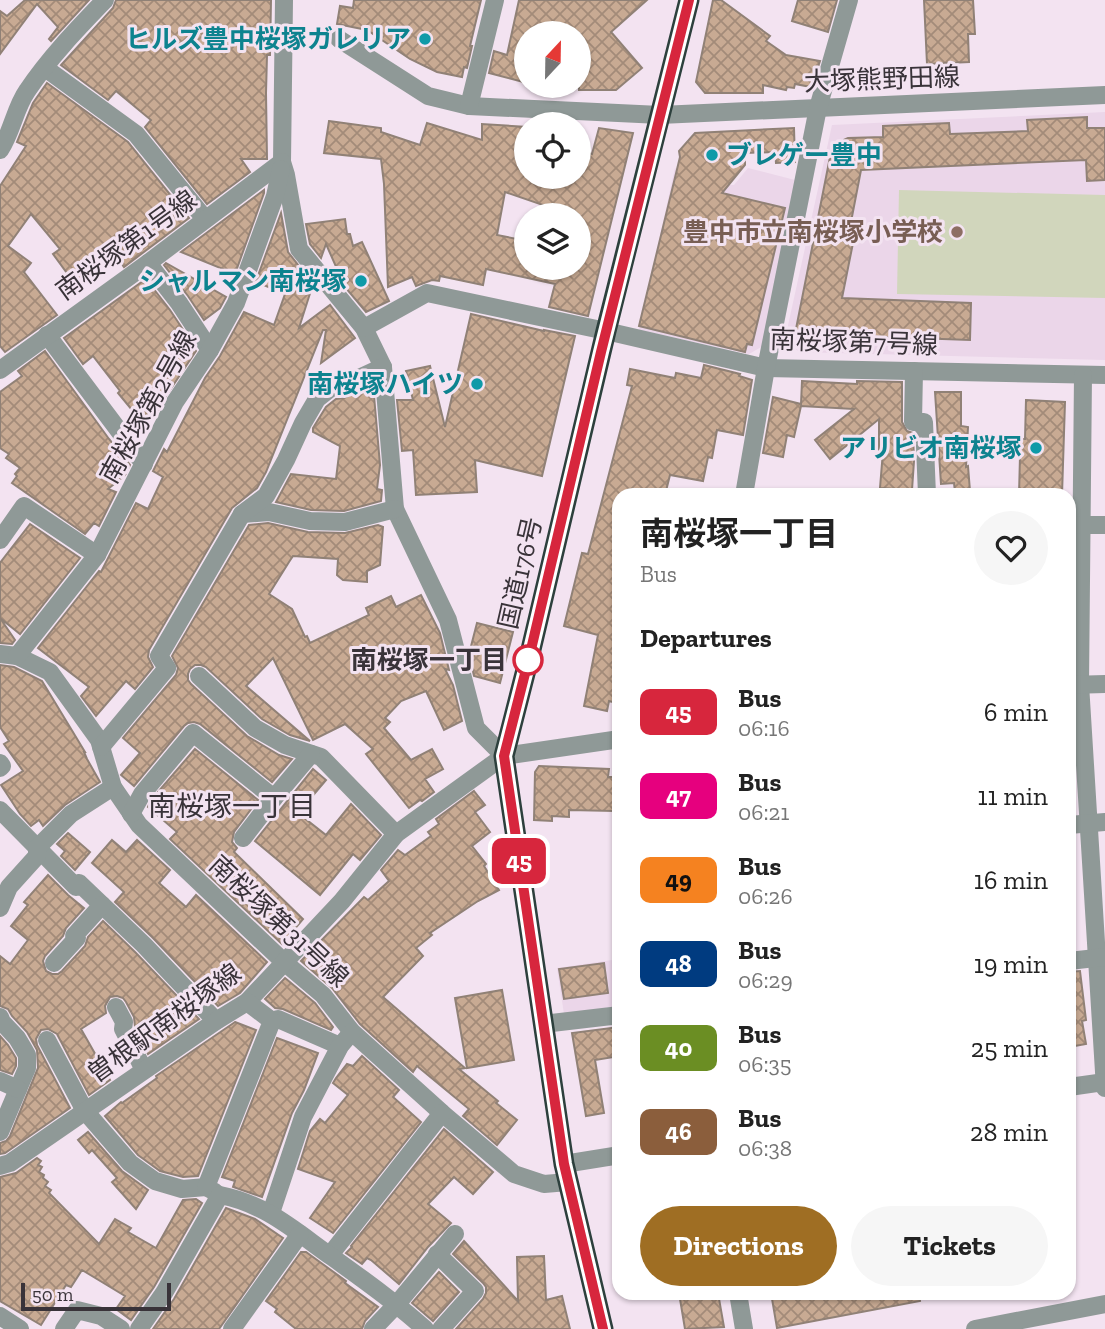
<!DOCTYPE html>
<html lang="en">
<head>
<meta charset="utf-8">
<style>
	body { margin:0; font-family:"Zilla Slab","Noto Sans JP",serif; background:#f6f6f6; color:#222; height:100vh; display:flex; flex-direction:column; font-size:26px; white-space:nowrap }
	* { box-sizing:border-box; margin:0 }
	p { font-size:23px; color:#767676 }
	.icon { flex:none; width:38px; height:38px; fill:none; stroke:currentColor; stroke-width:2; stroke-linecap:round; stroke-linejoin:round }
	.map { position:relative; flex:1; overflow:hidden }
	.panel { position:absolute; left:612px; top:488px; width:464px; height:812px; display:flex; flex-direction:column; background:#fff; border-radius:21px; box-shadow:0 2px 5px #0004 }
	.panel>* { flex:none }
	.badge { padding:0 14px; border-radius:10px; font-size:24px; line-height:46px }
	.needle { width:46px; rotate:22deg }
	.fabs { position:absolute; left:514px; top:21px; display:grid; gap:14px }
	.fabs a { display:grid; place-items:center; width:77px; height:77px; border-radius:50%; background:#fff; box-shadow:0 2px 5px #0004; font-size:35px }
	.scale { position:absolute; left:21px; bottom:18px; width:150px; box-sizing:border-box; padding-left:7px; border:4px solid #393339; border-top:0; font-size:19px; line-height:24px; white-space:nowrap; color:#393339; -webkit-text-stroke:5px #f3e3f1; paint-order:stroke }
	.map>.badge { position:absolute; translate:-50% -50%; box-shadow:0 0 0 4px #fff }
	h2 { padding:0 28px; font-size:26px; line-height:63px }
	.round { display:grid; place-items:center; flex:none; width:74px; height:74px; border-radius:37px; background:#f6f6f6 }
	.headline { display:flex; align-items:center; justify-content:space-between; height:119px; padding:0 28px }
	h1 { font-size:33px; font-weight:700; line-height:52px }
	.button { display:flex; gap:14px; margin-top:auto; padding:14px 28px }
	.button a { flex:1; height:80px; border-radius:42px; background:#9f6e23; color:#fff; font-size:28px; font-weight:700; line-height:80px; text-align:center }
	.button a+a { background:#f6f6f6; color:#222 }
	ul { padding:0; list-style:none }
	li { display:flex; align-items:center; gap:21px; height:84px; padding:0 28px }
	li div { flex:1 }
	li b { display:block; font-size:26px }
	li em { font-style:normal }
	li .badge { min-width:77px; font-weight:700; text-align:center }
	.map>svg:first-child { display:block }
	.built { fill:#ebd6e9 }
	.pitch { fill:#d1d6bc }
	.building { fill:url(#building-cross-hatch); stroke:#908176; stroke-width:2; fill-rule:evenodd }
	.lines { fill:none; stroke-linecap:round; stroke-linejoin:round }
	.minor { stroke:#8f9997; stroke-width:18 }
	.highway { stroke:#2d403d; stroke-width:21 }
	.line-casing { stroke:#fff; stroke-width:16 }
	.line { stroke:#d7263d; stroke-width:10 }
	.culture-dot { fill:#0f9aa8; stroke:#f3e3f1; stroke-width:2.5 }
	.education-dot { fill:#8d6e63; stroke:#f3e3f1; stroke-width:2.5 }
	.stop-dot { fill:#fff; stroke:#d7263d; stroke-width:3.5 }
	.labels { text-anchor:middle; stroke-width:6; stroke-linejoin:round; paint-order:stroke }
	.culture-label { font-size:26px; font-weight:bold; fill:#0d838f; stroke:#f3e3f1; text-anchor:end }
	.street-label { font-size:26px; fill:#393339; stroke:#f3e3f1 }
	.education-label { font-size:26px; font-weight:bold; fill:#785e54; stroke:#f3e3f1; text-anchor:end }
	.stop-label { font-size:26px; font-weight:bold; fill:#393339; stroke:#f3e3f1; text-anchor:end }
	.neighbourhood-label { font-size:28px; fill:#393339; stroke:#f3e3f1 }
</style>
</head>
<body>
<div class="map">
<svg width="1105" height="1329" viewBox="0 0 1105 1329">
	<defs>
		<pattern id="building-cross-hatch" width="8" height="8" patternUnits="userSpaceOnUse" patternTransform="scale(1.75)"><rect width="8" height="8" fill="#c8aa93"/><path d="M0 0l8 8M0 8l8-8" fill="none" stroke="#a38b79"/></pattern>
	</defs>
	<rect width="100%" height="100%" fill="#f3e3f1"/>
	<g class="built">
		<polygon points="1105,112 1105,360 799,352 785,339 832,125"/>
		<polygon points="675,168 701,184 734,185 748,168 795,180 763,346 749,354 639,330"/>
		<polygon points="619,959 619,1006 564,1014 557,968"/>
	</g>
	<polygon class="pitch" points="899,190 1105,195 1105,298 897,294"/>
	<g class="building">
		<polygon points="25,0 89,0 51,41 49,39 58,27 37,4 0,54 0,11 7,16"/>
		<polygon points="116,0 271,0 270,55 267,55 266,93 267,159 241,159 250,172 207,204 145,127 151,120 116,91 108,100 61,65 113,8"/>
		<polygon points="354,0 481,0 470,46 472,46 467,68 464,67 462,77 437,72 410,59 367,30 337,24 340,6 353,8"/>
		<polygon points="519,0 647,0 611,32 642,68 616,90 579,90 579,33 527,33 527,83 489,73 494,51 507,55"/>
		<polygon points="713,0 721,0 770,36 766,41 786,55 820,61 811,87 795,84 794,88 787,87 786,90 763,85 763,93 705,93 696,82"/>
		<polygon points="798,0 837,0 828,32 792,21"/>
		<polygon points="924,0 973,0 975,34 968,34 969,62 927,64"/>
		<polygon points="47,83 128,142 189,218 124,267 115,255 75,284 53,254 60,249 31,214 8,246 31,263 24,272 57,315 5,352 0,346 0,186 26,146 17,142 33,103"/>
		<polygon points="1087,117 1087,128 1105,128 1105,180 1087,181 1086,160 861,170 850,227 856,228 842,298 971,303 970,340 828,335 827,340 795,334 831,152 837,143 848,138 883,137 883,126 949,123 950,134 1028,131 1027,120"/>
		<path d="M329 121 381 128V132L420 145 427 123 482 140V124L527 127V177H579V150L592 154 599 128 633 133 588 316 549 307 555 284 486 269 483 285 440 276 439 281 432 280 416 286 412 277 388 287 384 184 381 159 324 153ZM505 192 572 215H579V268H527V241L497 235Z"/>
		<polygon points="794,128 795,162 776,163 775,152 745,153 745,165 722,193 785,208 752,345 747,344 745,352 639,326 680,157 679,151 695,133"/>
		<polygon points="264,190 264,193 235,274 181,252"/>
		<polygon points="281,213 288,252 313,284 299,328 330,305 355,338 321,363 326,330 323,330 266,472 257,488 232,508 149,650 148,657 153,667 135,689 126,681 96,716 81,696 89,687 38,648 99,571 101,572 136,503 148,509 163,477 153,471 164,449 167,452 205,378 220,356 244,312 274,325 285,294 259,283 264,275 256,281"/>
		<polygon points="345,219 347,234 350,234 353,246 362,242 389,301 366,312 345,287 326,244 321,258 310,244 306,224"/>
		<polygon points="166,263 226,297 220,308 204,320 188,296 164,265"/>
		<polygon points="146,279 170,310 186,334 184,335 196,351 166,396 159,409 142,422 118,393 120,391 93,356 83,364 64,338"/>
		<polygon points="471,314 544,331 544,330 575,336 542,476 475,460 477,492 416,495 413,450 402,451 397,400 413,400 406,371 430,366 445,427"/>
		<polygon points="45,351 109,439 130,465 125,475 108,489 116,492 99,526 94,523 85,534 12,483 17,476 15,474 20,468 6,458 9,454 0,448 0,392 22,376 18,371"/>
		<polygon points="704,365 740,374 739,376 752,380 743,435 717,430 712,458 708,457 703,481 670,475 665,495 620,495 620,704 609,701 607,711 584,706 598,635 564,626 582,553 588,554 632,386 627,385 630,369 675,378 676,373 701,378"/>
		<polygon points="802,381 857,384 857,381 902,382 902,422 907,431 913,433 914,461 912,490 880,488 883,451 879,451 879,419 830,459 815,440 854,409 801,406 794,437 787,435 783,457 763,453 773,397 801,404"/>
		<polygon points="373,384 380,465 377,489 382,490 381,501 344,511 311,510 276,502 291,474 336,479 340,446 313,432 313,428 326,407 336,399 344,398"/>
		<polygon points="935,392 961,392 961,426 968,427 966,467 968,466 970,491 955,492 954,483 941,484"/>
		<polygon points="1026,400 1065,402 1062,495 1019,495 1020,456 1009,456 1009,439 1025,439"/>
		<polygon points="268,523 308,532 345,533 378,525 383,527 380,565 367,571 367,582 343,580 337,575 338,559 293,556 289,562 269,594 292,609 305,637 307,636 310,643 369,615 366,608 391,596 396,607 421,595 440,633 449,670 445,669 453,685 462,721 444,730 426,691 401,701 385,718 390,722 384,728 411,760 432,749 443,769 425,779 434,792 422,801 420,800 409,808 366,754 373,749 345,724 313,740 273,658 246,686 310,741 290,735 262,719 206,667 201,665 195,665 190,669 188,674 188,680 191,684 247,736 279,755 292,759 272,782 200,724 194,722 188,723 184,726 134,786 121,775 140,753 123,738 176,675 178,668 172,656 249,525"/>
		<polygon points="30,524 80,558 20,634 0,618 15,640 12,644 0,643 0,563"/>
		<polygon points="477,623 513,632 500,683 474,676 469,654"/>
		<polygon points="0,665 14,667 42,681 85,752 84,752 87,759 100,782 65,805 43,826 39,820 31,826 20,814 1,785 23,771 4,744 9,741 0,727"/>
		<polygon points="195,749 258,800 234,832 232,842 237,848 234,852 303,919 282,944 170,839 177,832 148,807 151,800"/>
		<polygon points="539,766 609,769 608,777 620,777 620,806 614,806 614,811 569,810 569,817 552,816 552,821 534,820 535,772"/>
		<polygon points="313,769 326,780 298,813 326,835 351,804 381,835 360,860 353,854 320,895 255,841"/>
		<polygon points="474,791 485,805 475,812 490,832 472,846 486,864 484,866 499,890 478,901 430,933 432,935 416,948 423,956 383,997 465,1068 459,1069 498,1101 496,1103 517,1120 497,1145 463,1116 469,1109 417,1066 413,1072 360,1024 332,988 301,961 364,897 368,900 389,881 381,870 398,850 405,855 431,836 428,832 439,824 436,819"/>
		<polygon points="68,833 90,852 75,870 61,856 65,851 57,844"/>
		<polygon points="112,840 126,852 137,840 170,870 159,883 186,907 196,895 267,962 240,993 218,1006 152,937 115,902 124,892 92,863"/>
		<polygon points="48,875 68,895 84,908 66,928 63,936 45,956 43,961 46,971 52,974 58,974 62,971 85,946 88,937 103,921 136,953 199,1019 148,1054 135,1027 134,1017 126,1002 123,998 117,996 110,997 105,1006 106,1013 81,1029 110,1080 89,1095 57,1034 48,1029 41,1030 36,1039 37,1045 70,1108 5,1153 0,1154 0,1143 6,1141 10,1136 38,1068 37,1050 27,1032 12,1016 8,1009 0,1006 0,956 10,964 28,940 11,926 28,905 24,902"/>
		<polygon points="604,963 608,993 564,999 559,969"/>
		<polygon points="1080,971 1086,1020 1082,1021 1086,1044 1069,1047 1069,972"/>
		<polygon points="285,978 315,1003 333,1027 331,1030 283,1009 275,1008 265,999"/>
		<polygon points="502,990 514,1060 467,1068 455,998"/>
		<polygon points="235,1022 256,1030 198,1176 183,1177 160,1171 138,1155 105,1116 121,1102 122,1103 157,1078 156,1076"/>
		<polygon points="620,1027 620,1056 595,1060 604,1113 586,1116 572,1033"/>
		<polygon points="0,1036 8,1045 16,1058 16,1066 12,1074 0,1070"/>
		<polygon points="277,1038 318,1053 304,1090 292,1113 262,1197 233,1187 235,1181 222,1177"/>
		<polygon points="362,1056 399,1090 393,1097 421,1122 333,1233 310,1218 335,1182 298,1169 310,1131 320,1119 325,1123 348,1095 333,1083 336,1078 347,1064 353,1066"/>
		<polygon points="444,1129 493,1172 473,1194 454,1177 428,1204 451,1223 428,1247 399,1284 371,1260 367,1258 362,1264 346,1253 352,1247 351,1246"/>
		<polygon points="88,1132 122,1171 148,1190 136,1209 112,1182 117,1178 92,1150 89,1153 78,1140"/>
		<polygon points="37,1158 41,1161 38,1165 42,1167 39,1172 44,1175 43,1178 48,1182 45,1186 51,1190 49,1193 99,1244 115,1219 131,1228 128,1232 156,1248 183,1200 196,1199 202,1203 154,1287 131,1320 116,1309 125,1296 82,1270 71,1287 66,1285 41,1325 0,1301 0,1177 16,1173"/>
		<polygon points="226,1208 255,1219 283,1238 219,1329 153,1329 174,1299"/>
		<polygon points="464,1241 518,1301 517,1257 544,1256 546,1300 562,1296 570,1329 456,1329 483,1299 486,1293 486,1287 483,1283 453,1254"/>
		<polygon points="301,1252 306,1252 346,1281 345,1283 378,1307 365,1321 362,1329 296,1329 275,1312 277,1309 266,1301"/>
		<polygon points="439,1272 459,1292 433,1321 412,1303"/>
		<polygon points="679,1293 718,1293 724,1327 685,1329"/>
		<polygon points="771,1293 919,1293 920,1301 777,1328"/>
	</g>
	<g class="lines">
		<g class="minor">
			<polyline points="284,0 282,162 286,175 299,249 364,328 383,367 395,509 448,620 476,728 504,756"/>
			<polyline points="339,39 428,96 469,106 660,115 1105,95"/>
			<polyline points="45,68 136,134 205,219"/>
			<polyline points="469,106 495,0"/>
			<path d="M0 150C12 132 15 108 27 91 49 58 78 28 105 0"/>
			<polyline points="148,263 179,303 210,350"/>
			<polyline points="364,328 427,293 606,331 766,368 1105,375"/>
			<polyline points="47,335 144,464"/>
			<polyline points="0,370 148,263 282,162"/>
			<polyline points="914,371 913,422 924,422 927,495"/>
			<polyline points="1083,375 1080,684 1105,1088"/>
			<polyline points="744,495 766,368 818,108 849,0"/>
			<polyline points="242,514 269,512 310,521 345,522 395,509"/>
			<polyline points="1080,525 1105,525"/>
			<polyline points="0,540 24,506 97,555"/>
			<polyline points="0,654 17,656 50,672 99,740 113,787 139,825 284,962 323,995 352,1032 442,1113 514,1174 544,1184 568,1182"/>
			<polyline points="17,656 97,555 175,402 210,350 236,303 275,196 281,169"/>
			<polyline points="199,676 255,728 285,745 321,757 396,834"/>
			<polyline points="1070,685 1105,684"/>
			<polyline points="101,747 167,668 159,656 242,514 266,496 286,460 303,423 317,399 331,388 344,385 383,367"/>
			<polyline points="0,763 2,766 0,768"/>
			<polyline points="0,810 76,887 79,883 144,945 216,1021"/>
			<polyline points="131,814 142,794 193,733 274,798"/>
			<polyline points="1069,825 1105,822"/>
			<polyline points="243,838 274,798 311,754"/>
			<polyline points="0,908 9,887 37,856 37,848 71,814 113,787"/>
			<polyline points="1069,961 1105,957"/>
			<polyline points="54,963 77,938 74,936 102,905"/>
			<polyline points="116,1007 124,1022 123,1029 144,1070"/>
			<polyline points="0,1017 2,1022 17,1038 23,1048 27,1055 27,1068 0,1132"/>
			<polyline points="272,1021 278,1019 340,1046"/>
			<polyline points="543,1024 620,1015"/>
			<polyline points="47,1040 85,1111 130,1163 155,1181 182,1189 206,1187"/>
			<polyline points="0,1081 18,1089"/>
			<polyline points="1069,1087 1105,1082"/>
			<polyline points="564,1164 620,1155"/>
			<polyline points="0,1166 10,1163 216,1021 247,1002 342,901 396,834 504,756 620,739"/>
			<polyline points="215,1192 206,1187 272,1021 247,1002"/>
			<polyline points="271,1213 303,1117 340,1046 352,1032"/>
			<polyline points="437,1254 475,1291 441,1329"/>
			<polyline points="330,1255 442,1113"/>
			<polyline points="738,1293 744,1329"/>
			<polyline points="0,1316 20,1329"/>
			<polyline points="64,1329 77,1310 101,1316 121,1329"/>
			<path d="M139 1329 164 1293 220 1195C266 1204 295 1231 332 1257 364 1280 396 1303 425 1329"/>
			<polyline points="232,1329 300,1234"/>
			<polyline points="373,1329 397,1304 455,1234"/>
			<polyline points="975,1329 1105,1304"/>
		</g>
		<polyline class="highway" points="603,1329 564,1164 504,756 529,658 606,331 689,0"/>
	</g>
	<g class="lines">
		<defs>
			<polyline id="line" points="603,1329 564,1164 504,756 529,658 601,352 689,0"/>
		</defs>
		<use href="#line" class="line-casing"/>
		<use href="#line" class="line"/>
	</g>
	<g class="culture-dot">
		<circle cx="425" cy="39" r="7"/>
		<circle cx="712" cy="155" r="7"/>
		<circle cx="361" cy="281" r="7"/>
		<circle cx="477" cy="384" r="7"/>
		<circle cx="1036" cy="448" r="7"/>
	</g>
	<circle class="education-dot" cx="957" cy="232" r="7"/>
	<circle class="stop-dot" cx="528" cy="660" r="14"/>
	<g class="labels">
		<g class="culture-label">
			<text x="411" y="48">ヒルズ豊中桜塚ガレリア</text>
			<text x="726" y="164" text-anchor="start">ブレゲー豊中</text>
			<text x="347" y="290">シャルマン南桜塚</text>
			<text x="463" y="393">南桜塚ハイツ</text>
			<text x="1022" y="457">アリビオ南桜塚</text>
		</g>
		<g class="street-label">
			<text transform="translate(882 79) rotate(-2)" y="9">大塚熊野田線</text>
			<text transform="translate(126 245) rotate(-36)" y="9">南桜塚第1号線</text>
			<text transform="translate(854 342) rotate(2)" y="9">南桜塚第7号線</text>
			<text transform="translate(148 407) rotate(-61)" y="9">南桜塚第2号線</text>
			<text transform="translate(520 573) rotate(-77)" y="9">国道176号</text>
			<text transform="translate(279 921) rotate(43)" y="9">南桜塚第31号線</text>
			<text transform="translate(164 1023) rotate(-36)" y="9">曽根駅南桜塚線</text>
		</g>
		<g class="education-label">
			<text x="943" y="241">豊中市立南桜塚小学校</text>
		</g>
		<g class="stop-label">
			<text x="507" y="669">南桜塚一丁目</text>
		</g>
		<g class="neighbourhood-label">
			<text x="232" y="816">南桜塚一丁目</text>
		</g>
	</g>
</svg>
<div class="fabs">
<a><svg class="needle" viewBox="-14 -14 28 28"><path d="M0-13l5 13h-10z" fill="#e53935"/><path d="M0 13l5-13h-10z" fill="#767676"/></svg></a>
<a><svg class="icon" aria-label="locate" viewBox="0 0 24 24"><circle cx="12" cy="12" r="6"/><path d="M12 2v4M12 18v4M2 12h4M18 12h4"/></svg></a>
<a><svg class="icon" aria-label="layers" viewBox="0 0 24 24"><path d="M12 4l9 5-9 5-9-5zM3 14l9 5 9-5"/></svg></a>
</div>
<div class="scale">50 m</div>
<b class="badge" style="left:519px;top:861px;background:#d7263d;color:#fff">45</b>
<section class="panel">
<div class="headline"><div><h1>南桜塚一丁目</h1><p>Bus</p></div><a class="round"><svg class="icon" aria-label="heart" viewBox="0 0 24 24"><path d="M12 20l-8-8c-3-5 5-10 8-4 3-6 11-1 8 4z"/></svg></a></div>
<h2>Departures</h2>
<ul>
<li><span class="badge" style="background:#d7263d;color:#fff">45</span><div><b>Bus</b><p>06:16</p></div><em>6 min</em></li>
<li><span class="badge" style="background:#e6007e;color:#fff">47</span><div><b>Bus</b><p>06:21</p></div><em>11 min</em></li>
<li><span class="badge" style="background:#f58220;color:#111">49</span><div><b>Bus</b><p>06:26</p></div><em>16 min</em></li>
<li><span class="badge" style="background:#003b80;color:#fff">48</span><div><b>Bus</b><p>06:29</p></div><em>19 min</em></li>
<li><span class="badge" style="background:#6b8e23;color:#fff">40</span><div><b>Bus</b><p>06:35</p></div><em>25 min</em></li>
<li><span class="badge" style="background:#8b5e3c;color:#fff">46</span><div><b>Bus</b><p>06:38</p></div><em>28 min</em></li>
</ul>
<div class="button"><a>Directions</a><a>Tickets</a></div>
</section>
</div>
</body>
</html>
